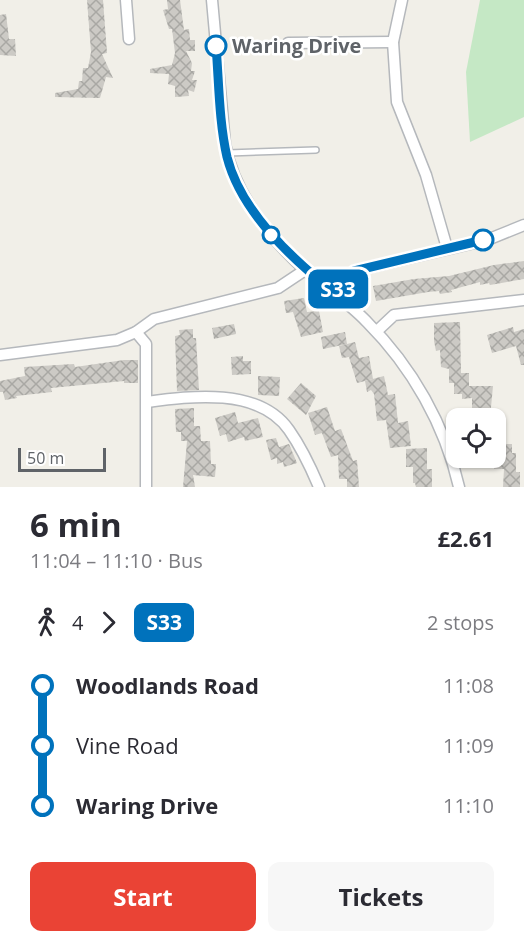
<!DOCTYPE html>
<html lang="en">
<head>
<meta charset="utf-8">
<style>
	body { margin:0; font-family:"Open Sans",sans-serif; background:#f7f7f7; color:#2b2b33; height:100vh; display:flex; flex-direction:column; font-size:22px; white-space:nowrap }
	* { box-sizing:border-box; margin:0 }
	p { font-size:20px; color:#7c7c81 }
	.icon { flex:none; width:33px; height:33px; fill:none; stroke:currentColor; stroke-width:2; stroke-linecap:round; stroke-linejoin:round }
	.map { position:relative; height:487px; overflow:hidden }
	.sheet { display:flex; flex-direction:column; background:#fff; flex:1 }
	.sheet>* { flex:none }
	.badge { padding:0 12px; border-radius:9px; font-size:21px; line-height:39px }
	.fabs { position:absolute; left:446px; top:408px; display:grid; gap:12px }
	.fabs a { display:grid; place-items:center; width:60px; height:60px; border-radius:12px; background:#fff; box-shadow:0 2px 4px #0004; font-size:30px }
	.scale { position:absolute; left:18px; bottom:15px; width:88px; box-sizing:border-box; padding-left:6px; border:3px solid #5f6368; border-top:0; font-size:16px; line-height:21px; white-space:nowrap; color:#5f6368; -webkit-text-stroke:4px #fff; paint-order:stroke }
	.map>.badge { position:absolute; translate:-50% -50%; box-shadow:0 0 0 3px #fff }
	.legs { display:flex; align-items:center; gap:9px; height:66px; padding:0 30px; font-size:20px }
	.legs p { margin-inline-start:auto }
	.head { display:flex; align-items:center; justify-content:space-between; height:102px; padding:0 30px }
	h1 { font-size:33px; font-weight:700; line-height:45px }
	.cta { display:flex; gap:12px; margin-top:auto; padding:12px 30px }
	.cta a { flex:1; height:69px; border-radius:12px; background:#ea4335; color:#fff; font-size:24px; font-weight:700; line-height:69px; text-align:center }
	.cta a+a { background:#f7f7f7; color:#2b2b33 }
	ul { padding:0 30px; list-style:none }
	li { display:flex; align-items:center; gap:21px; height:60px; font-size:22px }
	li i { display:grid; place-items:center; width:9px; height:100%; margin:0 8px; background:currentColor }
	li i::after { content:''; width:15px; height:15px; margin:-8px; border:4px solid; border-radius:50%; background:#fff }
	li p { margin-inline-start:auto }
	li:first-child i { background:linear-gradient(#0000 50%,currentColor 0) }
	li:last-child i { background:linear-gradient(currentColor 50%,#0000 0) }
	.map>svg:first-child { display:block }
	.park { fill:#c5e8c5 }
	.building { fill:url(#building-cross-hatch) }
	.lines { fill:none; stroke-linecap:round; stroke-linejoin:round }
	.service-casing { stroke:#b5b8bc; stroke-width:8 }
	.minor-casing { stroke:#b5b8bc; stroke-width:13 }
	.service { stroke:#fff; stroke-width:5 }
	.minor { stroke:#fff; stroke-width:10 }
	.line-1-casing { stroke:#fff; stroke-width:14 }
	.line-1 { stroke:#0072bc; stroke-width:9 }
	.stop-1-dot { fill:#fff; stroke:#0072bc; stroke-width:3 }
	.labels { text-anchor:middle; stroke-width:5; stroke-linejoin:round; paint-order:stroke }
	.stop-label { font-size:20px; font-weight:bold; fill:#5f6368; stroke:#fff; text-anchor:start }
</style>
</head>
<body>
<div class="map">
<svg width="524" height="487" viewBox="0 0 524 487">
	<defs>
		<pattern id="building-cross-hatch" width="8" height="8" patternUnits="userSpaceOnUse" patternTransform="scale(1.5)"><rect width="8" height="8" fill="#cccac5"/><path d="M0 0l8 8M0 8l8-8" fill="none" stroke="#a9a8a4"/></pattern>
	</defs>
	<rect width="100%" height="100%" fill="#f1efe8"/>
	<polygon class="park" points="480,0 524,0 524,117 470,142 466,72"/>
	<g class="building">
		<polygon points="87,0 103,0 107,53 102,54 113,78 106,77 100,98 55,97 55,93 78,89 79,81 82,81 83,68 88,68 91,52"/>
		<polygon points="167,0 180,0 184,30 189,29 190,40 195,40 195,51 186,51 192,63 191,71 195,71 192,80 197,80 194,92 188,90 189,96 175,97 175,86 168,84 169,74 150,73 150,69 172,65 175,53 172,29 169,29 163,10 168,9"/>
		<polygon points="6,14 9,39 15,39 16,56 0,55 0,15"/>
		<polygon points="524,261 524,279 490,285 489,283 480,285 480,282 451,290 452,292 440,294 439,291 428,292 376,301 373,286 414,279 449,276 494,265"/>
		<polygon points="304,298 307,312 319,311 323,332 301,337 293,312 286,313 284,301"/>
		<polygon points="460,322 461,373 469,373 469,386 493,386 490,418 472,418 472,398 462,399 462,394 454,394 454,383 449,383 449,369 441,367 440,350 436,351 434,341 434,323"/>
		<polygon points="234,324 236,334 214,339 212,328"/>
		<polygon points="513,327 514,332 524,329 524,365 521,365 516,346 492,353 487,335"/>
		<polygon points="193,329 193,338 196,338 199,390 177,391 175,336 180,335 179,330"/>
		<polygon points="345,332 347,344 323,349 321,337"/>
		<polygon points="355,342 359,358 369,356 373,379 357,383 349,357 342,358 339,346"/>
		<polygon points="243,356 243,361 251,361 251,374 232,375 231,357"/>
		<polygon points="124,360 138,360 138,383 124,383 124,381 51,388 52,392 16,396 17,398 5,400 3,392 0,392 0,381 25,376 24,367 74,364 75,367"/>
		<polygon points="258,376 280,377 279,396 258,395"/>
		<polygon points="384,376 388,395 395,394 398,423 408,421 411,446 390,448 386,420 377,421 374,394 371,390 367,392 365,381"/>
		<polygon points="301,383 316,396 306,415 287,399"/>
		<polygon points="327,407 335,431 341,429 353,461 357,460 359,487 347,487 347,479 339,479 338,455 331,457 322,433 315,435 308,413"/>
		<polygon points="194,408 194,426 200,426 201,441 210,441 211,464 216,464 215,477 193,475 195,487 183,487 187,441 181,441 181,432 176,432 175,409"/>
		<polygon points="235,412 238,423 258,418 263,437 245,441 244,437 228,442 226,434 220,436 215,418"/>
		<polygon points="276,438 279,447 289,444 297,463 284,467 283,462 277,464 277,458 271,460 266,440"/>
		<polygon points="495,444 512,444 512,453 516,453 516,472 520,472 520,487 503,487 504,469 494,469"/>
		<polygon points="427,448 427,469 432,469 432,487 416,487 415,483 413,483 413,467 406,467 406,449"/>
	</g>
	<g class="lines">
		<defs>
			<polyline id="service" points="228,153 316,150"/>
			<g id="minor">
				<polyline points="126,0 129,39"/>
				<path d="M212 0 225 144C234 193 268 236 304 269 325 287 348 302 367 322 412 367 445 425 459 487"/>
				<polyline points="402,0 393,42 397,102 426,175 447,248"/>
				<polyline points="288,43 393,42"/>
				<polyline points="335,293 354,271 487,240 524,225"/>
				<polyline points="377,331 394,315 524,300"/>
				<polyline points="136,332 146,344 146,487"/>
				<polyline points="0,355 117,340 136,332 154,319 278,288 305,270"/>
				<path d="M147 402C191 396 259 387 289 430 301 447 311 468 319 487"/>
			</g>
		</defs>
		<use href="#service" class="service-casing"/>
		<use href="#minor" class="minor-casing"/>
		<use href="#service" class="service"/>
		<use href="#minor" class="minor"/>
	</g>
	<g class="lines">
		<defs>
			<path id="line-1" d="M216 46C219 83 219 122 227 157 241 212 292 259 335 293L354 271 483 240"/>
		</defs>
		<use href="#line-1" class="line-1-casing"/>
		<use href="#line-1" class="line-1"/>
	</g>
	<g class="stop-1-dot">
		<circle cx="216" cy="46" r="10"/>
		<circle cx="271" cy="235" r="8"/>
		<circle cx="483" cy="240" r="10"/>
	</g>
	<g class="labels">
		<g class="stop-label">
			<text x="232" y="53">Waring Drive</text>
		</g>
	</g>
</svg>
<div class="fabs">
<a><svg class="icon" aria-label="locate" viewBox="0 0 24 24"><circle cx="12" cy="12" r="6"/><path d="M12 2v4M12 18v4M2 12h4M18 12h4"/></svg></a>
</div>
<div class="scale">50 m</div>
<b class="badge" style="left:338px;top:289px;background:#0072bc;color:#fff">S33</b>
</div>
<section class="sheet">
<div class="head"><div><h1>6 min</h1><p>11:04 – 11:10 · Bus</p></div><b>£2.61</b></div>
<div class="legs"><svg class="icon" aria-label="walk" viewBox="0 0 24 24"><circle cx="13" cy="4" r="2"/><path d="M13 8l-2 6 4 7M11 14l-3 7M7 12l3-4h3l4 4"/></svg>4<svg class="icon" aria-label="forward" viewBox="0 0 24 24"><path d="M9 5l7 7-7 7"/></svg><b class="badge" style="background:#0072bc;color:#fff">S33</b><p>2 stops</p></div>
<ul>
<li><i style="color:#0072bc"></i><b>Woodlands Road</b><p>11:08</p></li>
<li><i style="color:#0072bc"></i><span>Vine Road</span><p>11:09</p></li>
<li><i style="color:#0072bc"></i><b>Waring Drive</b><p>11:10</p></li>
</ul>
<div class="cta"><a>Start</a><a>Tickets</a></div>
</section>
</body>
</html>
